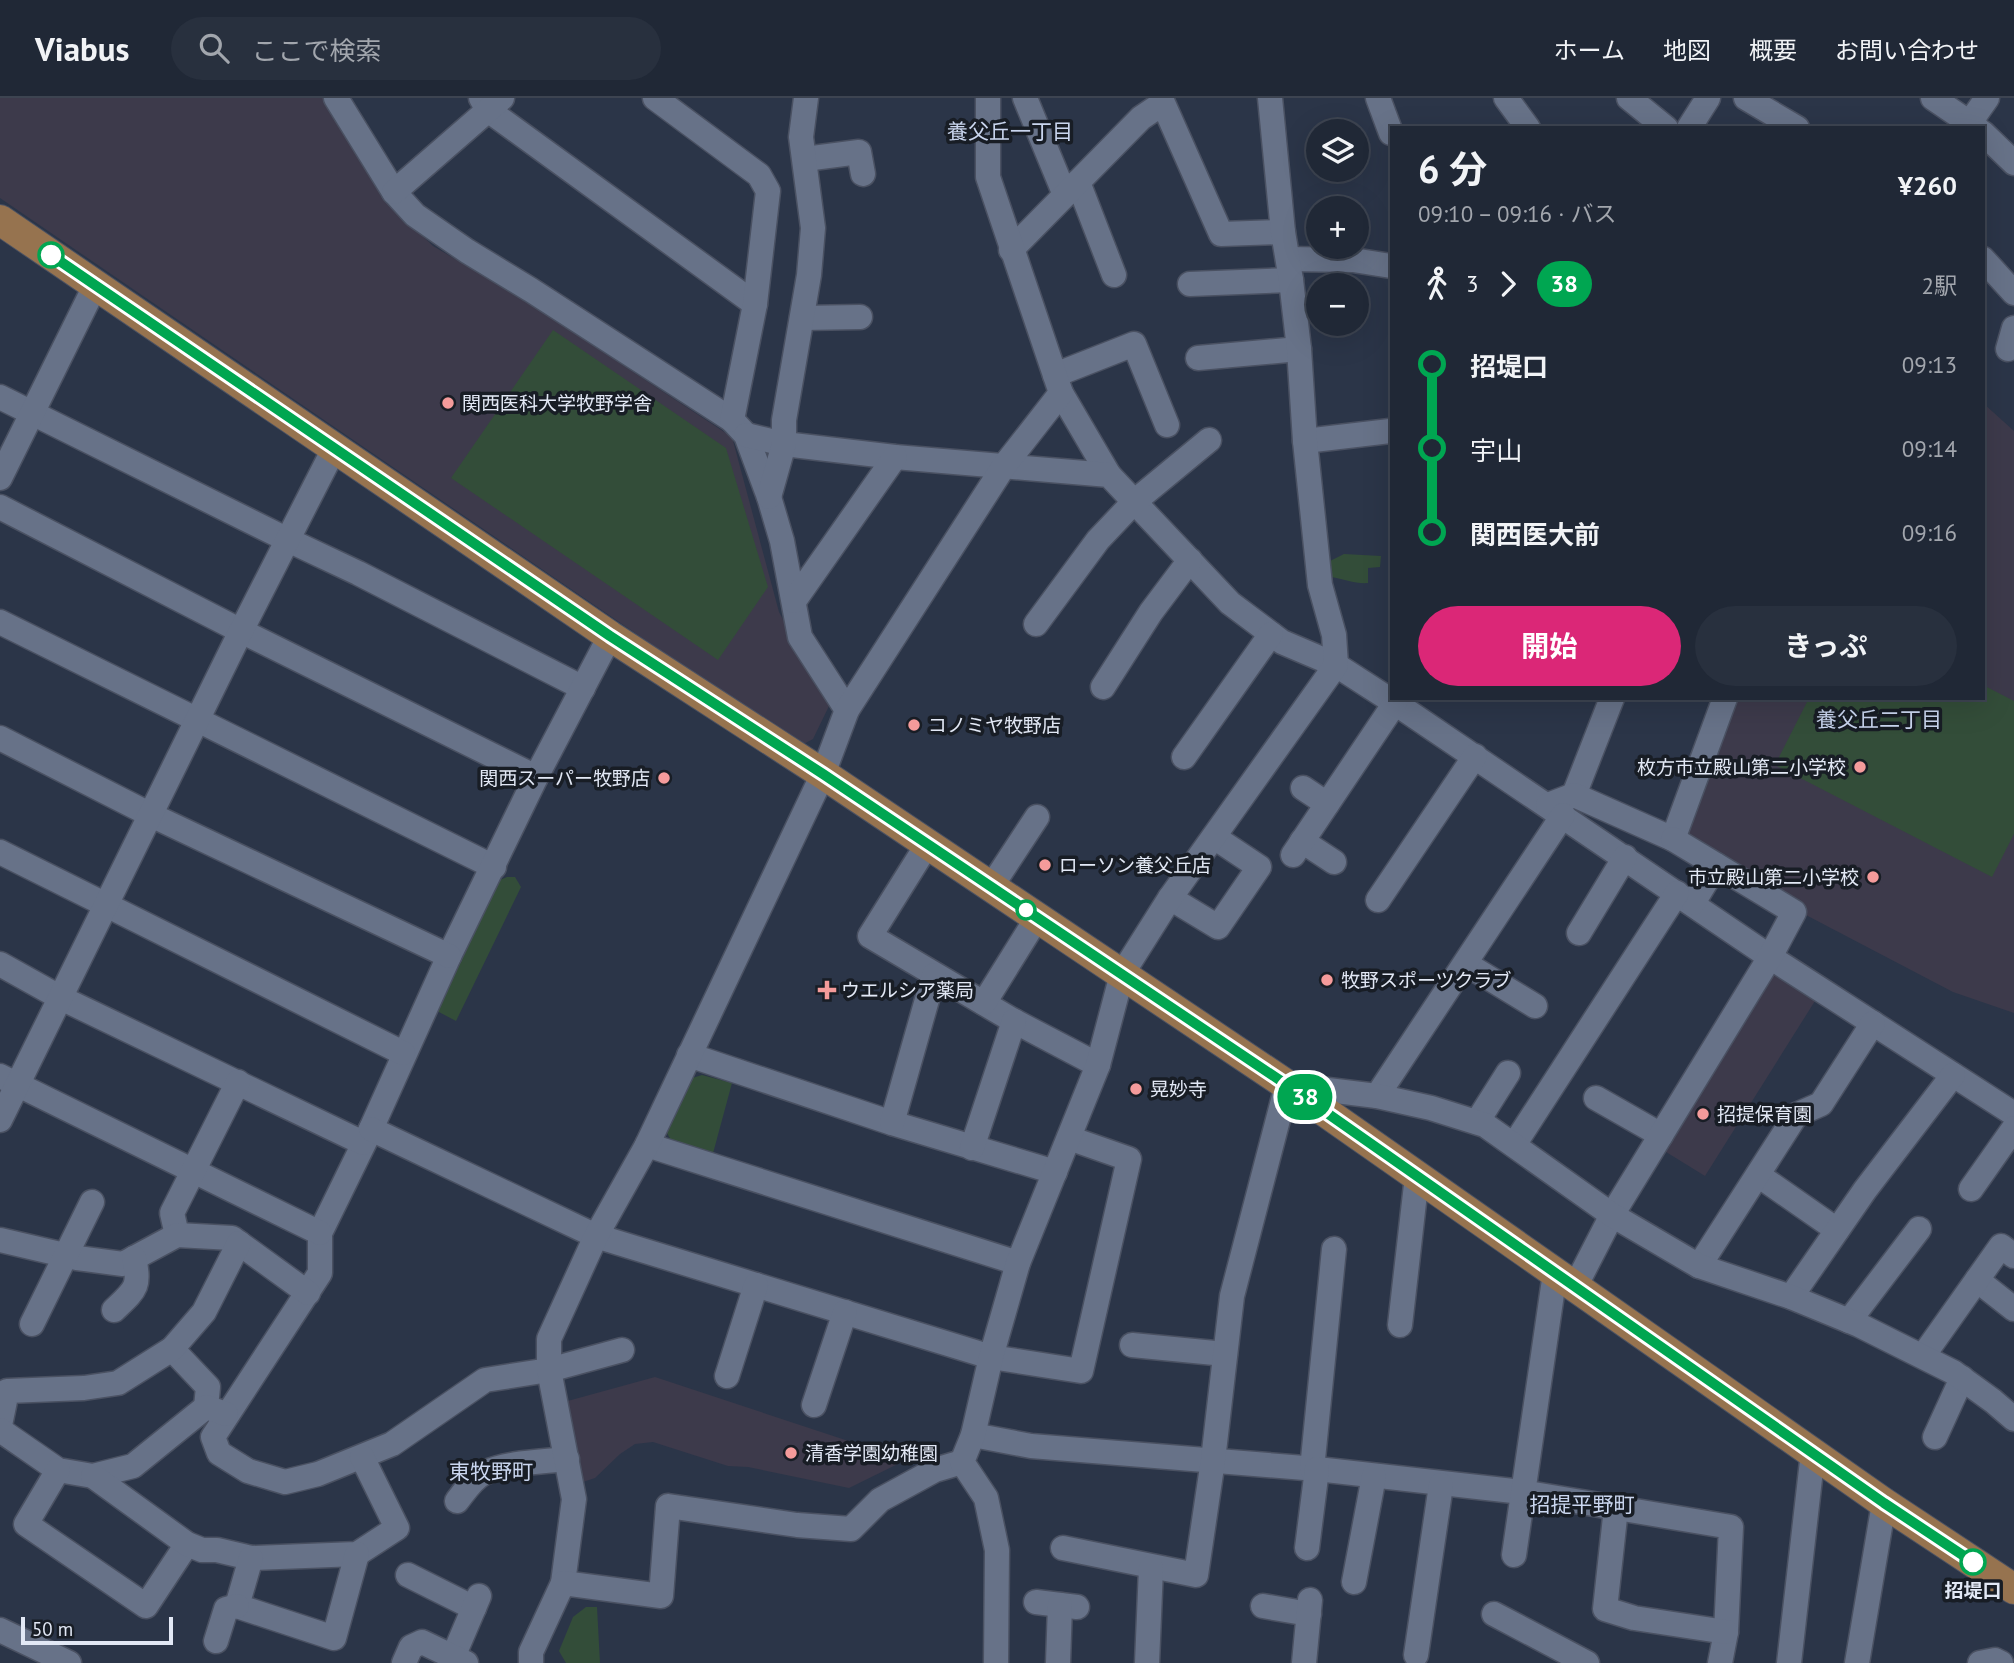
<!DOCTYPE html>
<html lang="ja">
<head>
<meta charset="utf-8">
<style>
	body { margin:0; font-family:"PT Sans","Noto Sans JP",sans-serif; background:#28303e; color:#f1f3f6; height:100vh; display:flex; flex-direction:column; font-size:26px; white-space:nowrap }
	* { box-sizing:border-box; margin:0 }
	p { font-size:23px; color:#a2a6ad }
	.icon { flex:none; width:38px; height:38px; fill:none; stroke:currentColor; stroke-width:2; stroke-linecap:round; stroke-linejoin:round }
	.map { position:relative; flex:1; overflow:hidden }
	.details { position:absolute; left:1390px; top:28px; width:595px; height:574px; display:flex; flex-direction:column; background:#202836; border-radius:0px; box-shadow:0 7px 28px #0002,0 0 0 2px #3d4451 }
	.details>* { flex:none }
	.badge { padding:0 14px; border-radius:23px; font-size:24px; line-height:46px }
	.tools { position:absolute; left:1306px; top:21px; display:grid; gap:14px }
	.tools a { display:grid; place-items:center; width:63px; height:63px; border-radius:50%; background:#202836; box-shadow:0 7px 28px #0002,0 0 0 2px #3d4451; font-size:35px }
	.scale { position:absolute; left:21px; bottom:18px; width:152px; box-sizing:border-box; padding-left:7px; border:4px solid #e2e8f5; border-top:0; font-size:19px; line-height:24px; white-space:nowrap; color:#e2e8f5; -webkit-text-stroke:5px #181d25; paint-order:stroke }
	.map>.badge { position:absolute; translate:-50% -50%; box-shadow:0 0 0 4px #fff }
	.legs { display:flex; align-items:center; gap:10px; height:77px; padding:0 28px; font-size:23px }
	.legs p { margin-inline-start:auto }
	.summary { display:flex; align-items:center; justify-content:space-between; height:119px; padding:0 28px }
	h1 { font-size:38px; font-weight:700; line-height:52px }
	.cta { display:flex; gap:14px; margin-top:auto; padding:14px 28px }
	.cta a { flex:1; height:80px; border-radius:42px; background:#db2777; color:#fff; font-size:28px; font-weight:700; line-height:80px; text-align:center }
	.cta a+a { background:#28303e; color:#f1f3f6 }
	ul { padding:0 28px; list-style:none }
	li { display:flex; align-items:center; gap:24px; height:84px; font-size:26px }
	li i { display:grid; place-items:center; width:10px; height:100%; margin:0 9px; background:currentColor }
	li i::after { content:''; width:18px; height:18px; margin:-9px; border:5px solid; border-radius:50%; background:#202836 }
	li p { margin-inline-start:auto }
	li:first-child i { background:linear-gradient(#0000 50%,currentColor 0) }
	li:last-child i { background:linear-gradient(currentColor 50%,#0000 0) }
	header { display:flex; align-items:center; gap:42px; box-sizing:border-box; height:98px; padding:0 35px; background:#202836; border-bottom:2px solid #3d4451 }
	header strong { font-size:33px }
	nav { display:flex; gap:38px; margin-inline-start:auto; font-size:24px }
	.search { width:490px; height:63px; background:#28303e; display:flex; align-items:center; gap:18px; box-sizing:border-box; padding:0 24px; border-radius:38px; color:#a2a6ad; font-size:26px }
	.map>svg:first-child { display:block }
	.education { fill:#3d3a4b }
	.green { fill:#334d39 }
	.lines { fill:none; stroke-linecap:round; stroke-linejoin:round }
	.minor-casing { stroke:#4a5162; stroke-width:27 }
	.major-casing { stroke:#4a5162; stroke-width:32 }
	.minor { stroke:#677288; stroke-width:24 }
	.major { stroke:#96734f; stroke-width:30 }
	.line-1-casing { stroke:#fff; stroke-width:16 }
	.line-1 { stroke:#00a651; stroke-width:10 }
	.stop-1-dot { fill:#fff; stroke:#00a651; stroke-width:3.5 }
	.poi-dot { fill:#f59b9b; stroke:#181d25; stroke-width:2.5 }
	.labels { text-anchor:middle; stroke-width:7; stroke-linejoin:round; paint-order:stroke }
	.poi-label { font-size:19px; fill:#e2e8f5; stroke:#181d25; text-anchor:start }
	.stop-label { font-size:19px; font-weight:bold; fill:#e2e8f5; stroke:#181d25 }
	.neighbourhood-label { font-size:21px; fill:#cad6ef; stroke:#181d25 }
</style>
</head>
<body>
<header>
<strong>Viabus</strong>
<div class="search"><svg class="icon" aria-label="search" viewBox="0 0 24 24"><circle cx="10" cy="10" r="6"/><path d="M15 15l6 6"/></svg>ここで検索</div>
<nav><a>ホーム</a><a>地図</a><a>概要</a><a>お問い合わせ</a></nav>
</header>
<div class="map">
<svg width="2014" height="1565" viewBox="0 0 2014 1565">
	<rect width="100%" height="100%" fill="#2b3548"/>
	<g class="education">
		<polygon points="0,0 323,0 387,103 433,148 510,193 732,339 779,514 829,608 813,641 800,648 0,100"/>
		<polygon points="1983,305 2014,333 2014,915 1953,894 1804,816 1681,738 1733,600 1983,600"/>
		<polygon points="1779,869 1820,895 1705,1078 1658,1049 1766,876"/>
		<polygon points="655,1279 906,1362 849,1390 748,1369 728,1368 653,1344 635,1346 620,1356 595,1380 577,1386 564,1304"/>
	</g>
	<g class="green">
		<polygon points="553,232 726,350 768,489 718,562 451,380"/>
		<path d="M1344 456 1381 458 1380 469 1368 470V485C1355 486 1344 481 1331 479L1326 465Z"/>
		<polygon points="1983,587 2014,603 2014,736 1992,779 1775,667 1809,600 1983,600"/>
		<polygon points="507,779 515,779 521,789 456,923 437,913 500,782"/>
		<polygon points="702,977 732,985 712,1059 675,1050 666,1033 689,981"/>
		<polygon points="586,1509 597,1509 600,1565 566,1565 559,1553 573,1519"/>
	</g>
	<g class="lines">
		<defs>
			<g id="minor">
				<polyline points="336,0 394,94 415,117 467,153 531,192 732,322 746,337 769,399 782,443 800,539 847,612"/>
				<polyline points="481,0 488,12 755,206"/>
				<polyline points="655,0 759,77 768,93 755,206 732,322"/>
				<polyline points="1025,0 1065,97"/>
				<polyline points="1378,0 1391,35"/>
				<polyline points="1506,0 1528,30"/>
				<polyline points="1629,0 1666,30"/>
				<polyline points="1746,0 1797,30"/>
				<polyline points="1933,0 1977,30"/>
				<polyline points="1689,30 1708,0"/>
				<polyline points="1966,30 1987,0"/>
				<polyline points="1983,35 2014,65"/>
				<polyline points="805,61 859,54 863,76"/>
				<polyline points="1078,84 1114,177"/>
				<polyline points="394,94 502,0"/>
				<polyline points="1011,152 1141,20 1163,5 1221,136 1283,134"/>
				<polyline points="1288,161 1353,162 1391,168"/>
				<polyline points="1983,161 2014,195"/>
				<polyline points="1190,186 1291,182"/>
				<polyline points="802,220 860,219"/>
				<polyline points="2008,251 2014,230"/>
				<polyline points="1198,260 1299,251"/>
				<polyline points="1055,277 1134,246 1167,327"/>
				<polyline points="1061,295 1109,377"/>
				<polyline points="0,299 288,442 358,475 583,590"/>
				<polyline points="746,337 784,346 895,359 1109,377 1230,505 1282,544 1336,567 1395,605 1770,859 2014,1016"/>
				<polyline points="1305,343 1390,333"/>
				<polyline points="0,380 95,188"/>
				<polyline points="769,399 784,346 784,322 809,177 813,130 801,39 806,0"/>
				<polyline points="0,409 241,533 536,679"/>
				<polyline points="794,503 895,359"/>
				<polyline points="0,524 494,769"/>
				<polyline points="1036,526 1098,442 1134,404 1209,342"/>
				<polyline points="610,538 536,679 449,858 371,1031 320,1135 320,1175 213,1339 219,1355 248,1373 285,1384 318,1376 392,1346 485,1282 549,1272 622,1252"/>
				<polyline points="1103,589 1151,514 1190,462"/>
				<polyline points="0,640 151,717 449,858"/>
				<polyline points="1184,659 1271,536"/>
				<polyline points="1303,690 1327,706"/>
				<polyline points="1574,697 1612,600"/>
				<polyline points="1548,707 1574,697 1673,741 1725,600"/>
				<polyline points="1302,743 1334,764"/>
				<polyline points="927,747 870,838 1014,923 1098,967"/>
				<polyline points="0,754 403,955"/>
				<polyline points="1293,757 1395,605"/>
				<polyline points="991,789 1037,719"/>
				<polyline points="1170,800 1218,829 1259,769 1214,739"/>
				<polyline points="1378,802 1475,658"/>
				<polyline points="1693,805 1716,767"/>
				<polyline points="1579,835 1625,759"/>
				<polyline points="0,866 61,900 363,1045"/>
				<polyline points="1466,866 1535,908"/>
				<polyline points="984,905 1037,820"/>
				<polyline points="689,957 892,1025 1055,1074"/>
				<polyline points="0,978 320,1135"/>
				<polyline points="1377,998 1563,717"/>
				<polyline points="1596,1000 1661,1037"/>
				<polyline points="0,1022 241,533 335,349"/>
				<polyline points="1477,1024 1508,975"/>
				<polyline points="892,1025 934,877"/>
				<polyline points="371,1031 596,1138 991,1259 1081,1273 1129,1061 1069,1040"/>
				<polyline points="647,1047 1018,1165"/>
				<polyline points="1514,1047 1677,795"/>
				<polyline points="972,1050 1014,923"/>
				<polyline points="1758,1077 1837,1132"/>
				<polyline points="1971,1091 2014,1030"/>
				<polyline points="177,1137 172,1115 238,984"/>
				<polyline points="0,1142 77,1160 123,1166 177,1137 232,1140 308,1195"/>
				<polyline points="1699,1168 1796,1017 1821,1006 1873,925"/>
				<polyline points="1977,1182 2014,1211"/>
				<polyline points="1575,1189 1612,1117 1770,859 1794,814 1673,741"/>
				<polyline points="1791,1199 1865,1092 1953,977"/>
				<path d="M114 1212C135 1192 141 1189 134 1160"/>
				<polyline points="1849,1223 1919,1131"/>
				<polyline points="32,1226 92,1104"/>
				<polyline points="1400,1227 1417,1078"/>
				<polyline points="1132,1247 1225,1256"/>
				<polyline points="172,1251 208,1289 206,1309"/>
				<polyline points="1923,1258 2001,1148 2014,1158"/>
				<polyline points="727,1278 756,1187"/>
				<polyline points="814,1307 845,1214"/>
				<polyline points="0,1327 7,1293 84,1290 118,1285 172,1251 204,1214 239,1145"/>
				<polyline points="0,1332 58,1372 93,1378 133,1368 206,1309 226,1316"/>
				<polyline points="973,1337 1031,1348 1317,1371 1522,1394 1731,1429 1726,1534 1720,1565"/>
				<polyline points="1935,1339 1962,1280"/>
				<polyline points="1312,1371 1334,1151"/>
				<polyline points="58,1372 26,1426 146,1508 187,1446"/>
				<polyline points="93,1378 187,1446 202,1452 217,1452 251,1460 357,1456 397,1430 362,1359"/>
				<path d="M457 1403C465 1393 473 1380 484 1375 508 1364 541 1364 567 1361"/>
				<polyline points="1616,1410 1605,1511 1634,1520 1726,1534"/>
				<polyline points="1063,1450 1196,1477 1213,1362 1232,1198 1287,987 1377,998 1431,1010 1485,1027 1612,1117 1699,1168 1791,1199 1859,1227 1953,1274 1993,1303 2014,1321"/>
				<polyline points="1307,1450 1317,1371"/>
				<polyline points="1514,1457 1555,1175"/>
				<polyline points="251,1460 237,1508 334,1540 357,1456"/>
				<polyline points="408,1477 474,1510"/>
				<polyline points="1354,1484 1374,1378"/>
				<polyline points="563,1485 574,1401 549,1272 549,1241 596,1138 647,1047 823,676 847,612 1004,368 1061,295 988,79 988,0"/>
				<polyline points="1036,1504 1077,1509"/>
				<polyline points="1263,1508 1309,1516"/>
				<polyline points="1494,1516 1587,1565"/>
				<polyline points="0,1532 69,1565"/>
				<polyline points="216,1543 226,1511 237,1508"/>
				<polyline points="1416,1557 1441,1387"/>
				<polyline points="453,1559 479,1498"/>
				<polyline points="404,1565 411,1549 422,1544 466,1565"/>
				<polyline points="531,1565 531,1554 563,1485 661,1498 668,1408 797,1427 851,1431 880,1402 935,1372 962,1364"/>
				<polyline points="996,1565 997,1452 986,1400 962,1364 973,1337 991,1259 1018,1165 1098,967 1122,876 1170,800 1336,567 1334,537 1320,487 1305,343 1299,251 1291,182 1283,134 1270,0"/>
				<polyline points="1058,1565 1060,1507"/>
				<polyline points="1147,1565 1151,1470"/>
				<polyline points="1304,1565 1310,1502"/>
				<polyline points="1789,1565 1813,1354"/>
				<polyline points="1857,1565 1884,1405"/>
				<polyline points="1980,1565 1995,1562 2001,1565"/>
			</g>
			<polyline id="major" points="0,122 610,538 823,676 1287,987 1884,1405 2014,1491"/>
		</defs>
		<use href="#minor" class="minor-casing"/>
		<use href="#major" class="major-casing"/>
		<use href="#minor" class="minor"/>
		<use href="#major" class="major"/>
	</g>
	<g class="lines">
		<defs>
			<polyline id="line-1" points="51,157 610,538 823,676 1287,987 1884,1405 1973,1464"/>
		</defs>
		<use href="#line-1" class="line-1-casing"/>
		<use href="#line-1" class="line-1"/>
	</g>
	<g class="stop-1-dot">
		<circle cx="51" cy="157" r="12"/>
		<circle cx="1026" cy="812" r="9"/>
		<circle cx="1973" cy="1464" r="12"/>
	</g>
	<g class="poi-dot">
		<circle cx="448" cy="305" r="7"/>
		<circle cx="914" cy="627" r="7"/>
		<circle cx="1860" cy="669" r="7"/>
		<circle cx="664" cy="680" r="7"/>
		<circle cx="1045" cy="767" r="7"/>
		<circle cx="1873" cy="779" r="7"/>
		<circle cx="1327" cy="882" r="7"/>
		<path d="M823.5 881.5h7v7h7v7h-7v7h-7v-7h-7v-7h7z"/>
		<circle cx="1136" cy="991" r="7"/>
		<circle cx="1703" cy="1016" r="7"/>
		<circle cx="791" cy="1355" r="7"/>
	</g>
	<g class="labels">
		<g class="poi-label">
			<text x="462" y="312">関西医科大学牧野学舎</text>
			<text x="928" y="634">コノミヤ牧野店</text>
			<text x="1846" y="676" text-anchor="end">枚方市立殿山第二小学校</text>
			<text x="650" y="687" text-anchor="end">関西スーパー牧野店</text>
			<text x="1059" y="774">ローソン養父丘店</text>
			<text x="1859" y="786" text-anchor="end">市立殿山第二小学校</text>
			<text x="1341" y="889">牧野スポーツクラブ</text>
			<text x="841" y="899">ウエルシア薬局</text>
			<text x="1150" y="998">晃妙寺</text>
			<text x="1717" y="1023">招提保育園</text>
			<text x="805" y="1362">清香学園幼稚園</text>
		</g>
		<g class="stop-label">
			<text x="1973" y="1499">招堤口</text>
		</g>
		<g class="neighbourhood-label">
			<text x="1010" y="41">養父丘一丁目</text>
			<text x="1879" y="629">養父丘二丁目</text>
			<text x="491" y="1381">東牧野町</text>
			<text x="1582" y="1414">招提平野町</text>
		</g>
	</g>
</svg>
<div class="tools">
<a><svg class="icon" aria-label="layers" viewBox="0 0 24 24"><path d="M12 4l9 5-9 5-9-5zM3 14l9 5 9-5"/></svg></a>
<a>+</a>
<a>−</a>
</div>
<div class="scale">50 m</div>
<b class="badge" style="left:1305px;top:999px;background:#00a651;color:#fff">38</b>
<section class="details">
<div class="summary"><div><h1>6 分</h1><p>09:10 – 09:16 · バス</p></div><b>¥260</b></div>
<div class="legs"><svg class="icon" aria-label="walk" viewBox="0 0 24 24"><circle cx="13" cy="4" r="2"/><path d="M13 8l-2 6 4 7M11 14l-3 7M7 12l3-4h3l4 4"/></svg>3<svg class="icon" aria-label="forward" viewBox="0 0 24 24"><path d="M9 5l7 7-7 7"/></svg><b class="badge" style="background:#00a651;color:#fff">38</b><p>2駅</p></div>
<ul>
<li><i style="color:#00a651"></i><b>招堤口</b><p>09:13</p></li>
<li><i style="color:#00a651"></i><span>宇山</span><p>09:14</p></li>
<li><i style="color:#00a651"></i><b>関西医大前</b><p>09:16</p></li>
</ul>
<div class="cta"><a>開始</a><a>きっぷ</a></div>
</section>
</div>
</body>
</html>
